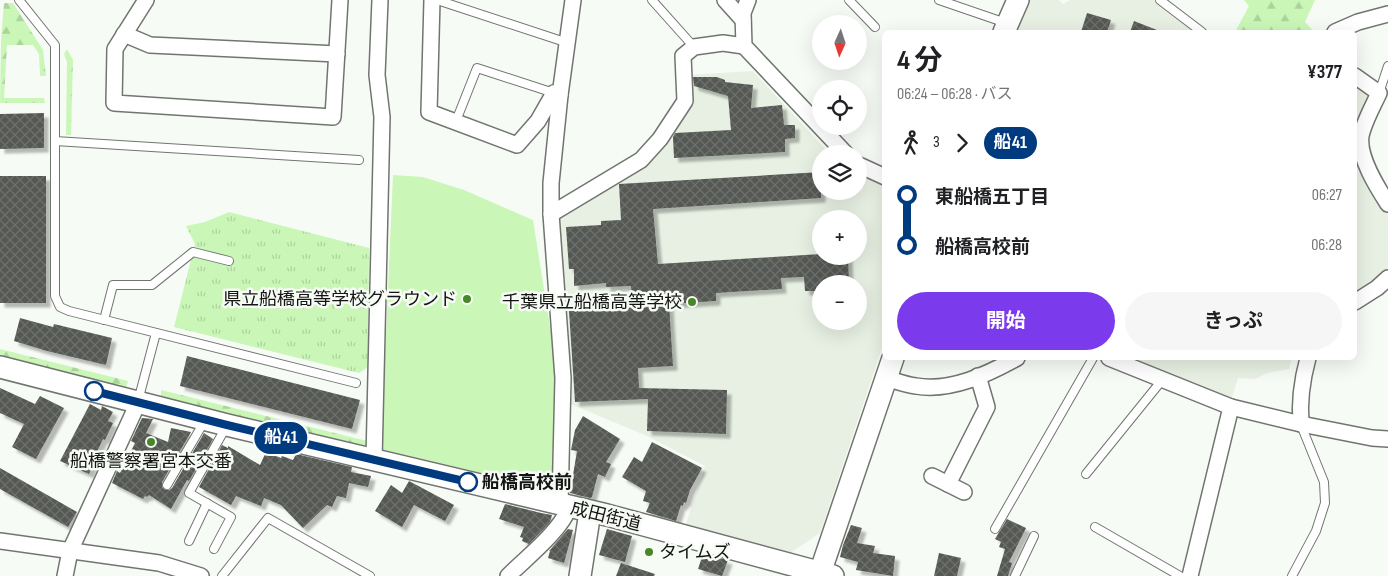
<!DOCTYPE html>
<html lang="ja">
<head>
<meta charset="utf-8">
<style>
	body { margin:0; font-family:"Sofia Sans Condensed","Noto Sans JP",sans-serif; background:#f6f6f6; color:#202124; height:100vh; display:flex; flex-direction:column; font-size:19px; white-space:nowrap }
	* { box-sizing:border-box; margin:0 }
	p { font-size:16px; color:#757577 }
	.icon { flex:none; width:28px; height:28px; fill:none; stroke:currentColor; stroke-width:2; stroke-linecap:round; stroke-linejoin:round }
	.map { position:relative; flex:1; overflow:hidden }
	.panel { position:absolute; left:882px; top:30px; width:475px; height:330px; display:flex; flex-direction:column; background:#fff; border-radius:8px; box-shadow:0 5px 20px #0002 }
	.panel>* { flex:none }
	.badge { padding:0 10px; border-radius:16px; font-size:18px; line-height:32px }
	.needle { width:32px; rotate:183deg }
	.fabs { position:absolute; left:812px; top:15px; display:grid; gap:10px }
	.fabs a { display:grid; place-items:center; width:55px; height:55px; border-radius:50%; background:#fff; box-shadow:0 5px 20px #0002; font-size:25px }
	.map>.badge { position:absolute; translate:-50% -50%; box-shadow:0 0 0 2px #fff }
	.legs { display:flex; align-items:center; gap:8px; height:55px; padding:0 15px; font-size:16px }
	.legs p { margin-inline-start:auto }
	.overview { display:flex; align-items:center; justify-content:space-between; height:85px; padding:0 15px }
	h1 { font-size:28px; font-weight:700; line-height:38px }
	.primary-button { display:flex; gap:10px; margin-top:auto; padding:10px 15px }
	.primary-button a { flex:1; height:58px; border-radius:30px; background:#7c3aed; color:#fff; font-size:20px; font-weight:700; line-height:58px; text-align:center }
	.primary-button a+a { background:#f6f6f6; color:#202124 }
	ul { padding:0 15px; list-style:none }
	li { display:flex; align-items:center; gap:18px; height:50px; font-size:19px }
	li i { display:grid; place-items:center; width:8px; height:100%; margin:0 6px; background:currentColor }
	li i::after { content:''; width:12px; height:12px; margin:-6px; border:4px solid; border-radius:50%; background:#fff }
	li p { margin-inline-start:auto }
	li:first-child i { background:linear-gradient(#0000 50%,currentColor 0) }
	li:last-child i { background:linear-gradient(currentColor 50%,#0000 0) }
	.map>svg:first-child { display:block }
	.built { fill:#e7f0e3; fill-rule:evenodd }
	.grass { fill:url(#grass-tufts) }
	.forest { fill:url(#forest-firs) }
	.park { fill:#caf7b8 }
	.building { fill:url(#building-cross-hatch); filter:url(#shadow) }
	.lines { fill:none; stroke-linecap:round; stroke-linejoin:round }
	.lane-casing { stroke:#717570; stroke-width:10 }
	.street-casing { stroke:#717570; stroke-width:18 }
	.secondary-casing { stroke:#717570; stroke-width:24 }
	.lane { stroke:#fff; stroke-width:8 }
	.street { stroke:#fff; stroke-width:15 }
	.secondary { stroke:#fff; stroke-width:21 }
	.line-1-casing { stroke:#fff; stroke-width:11 }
	.line-1 { stroke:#003b80; stroke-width:8 }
	.poi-dot { fill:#488727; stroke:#f7fbf5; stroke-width:2 }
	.stop-1-dot { fill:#fff; stroke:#003b80; stroke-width:2.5 }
	.labels { text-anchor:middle; stroke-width:5; stroke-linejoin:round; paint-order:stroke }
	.poi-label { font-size:18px; fill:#141513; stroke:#f7fbf5; text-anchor:end }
	.stop-label { font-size:18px; font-weight:bold; fill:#141513; stroke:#f7fbf5; text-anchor:start }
	.street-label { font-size:18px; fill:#141513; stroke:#f7fbf5 }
</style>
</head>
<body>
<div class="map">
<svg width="1388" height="576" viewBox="0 0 1388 576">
	<defs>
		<pattern id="grass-tufts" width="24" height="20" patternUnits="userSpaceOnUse" patternTransform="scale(1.25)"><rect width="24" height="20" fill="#caf7b8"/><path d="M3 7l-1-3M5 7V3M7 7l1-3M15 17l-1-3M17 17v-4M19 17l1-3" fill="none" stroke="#add39d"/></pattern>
		<pattern id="forest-firs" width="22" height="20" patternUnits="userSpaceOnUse" patternTransform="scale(1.25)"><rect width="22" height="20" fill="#caf7b8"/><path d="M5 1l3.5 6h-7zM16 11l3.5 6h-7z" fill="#add39d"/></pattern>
		<pattern id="building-cross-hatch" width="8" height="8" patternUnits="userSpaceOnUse" patternTransform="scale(1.25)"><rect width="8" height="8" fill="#545853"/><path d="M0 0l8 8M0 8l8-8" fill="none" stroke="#6d706c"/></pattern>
		<filter id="shadow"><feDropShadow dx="4.5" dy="4.5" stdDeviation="1" flood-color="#0004"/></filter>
	</defs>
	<rect width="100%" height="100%" fill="#f7fbf5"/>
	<g class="built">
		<polygon points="1029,0 1059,0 1063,4 1070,0 1154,0 1195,32 1016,32"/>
		<path d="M753 71 830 154H821V191H859V175L885 183V339L820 533 789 554 685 527 705 466 647 436 568 403 560 215 661 144 687 75ZM821 219H859V256H821ZM821 284H859V321H821Z"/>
		<polygon points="1355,82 1373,96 1357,134 1371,187 1388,213 1388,272 1355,298"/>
		<polygon points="1118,358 1292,358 1289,369 1268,373 1255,379 1238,378 1231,401"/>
	</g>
	<polygon class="grass" points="229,212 369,248 368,367 359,373 174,327 195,244 186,226 205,222"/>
	<g class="forest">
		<polygon points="1244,0 1315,0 1305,22 1314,32 1235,32 1249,6"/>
		<polygon points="4,3 13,3 43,50 46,76 40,76 39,54 33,45 7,45 4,98 44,98 45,103 0,103 1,41"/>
		<polygon points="67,49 73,60 71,135 66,135 67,62 64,54"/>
		<polygon points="0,349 128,381 126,388 0,357"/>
		<polygon points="161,390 367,441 366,449 161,397"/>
	</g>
	<polygon class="park" points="393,175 423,177 464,190 533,220 558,377 557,411 552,490 381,449"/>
	<g class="building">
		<polygon points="1087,13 1111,20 1107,32 1081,32"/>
		<polygon points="1134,21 1162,32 1130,32"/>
		<polygon points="693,77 717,77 725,80 725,82 753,85 751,108 782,105 784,125 795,125 795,138 785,139 785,152 674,158 673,137 675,133 731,130 728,96 694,86"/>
		<polygon points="44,113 44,148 0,149 0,114"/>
		<polygon points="821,172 821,198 653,209 658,264 821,254 821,256 848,256 849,284 821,284 821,291 805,291 804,277 781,278 782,289 716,293 716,301 669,304 673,366 638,368 639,388 727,390 726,434 647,431 648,399 575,402 569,311 632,307 631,286 606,287 606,283 574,286 574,269 569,269 566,227 601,225 601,221 621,220 619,184"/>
		<rect x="0" y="176" width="46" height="127"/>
		<polygon points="20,318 53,327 54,324 112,338 106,365 47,351 14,341"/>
		<polygon points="187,356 360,400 352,429 180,386"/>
		<polygon points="0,388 35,404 40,396 64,408 36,459 12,447 24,424 0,413"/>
		<polygon points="90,404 101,410 102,406 113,412 108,421 113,423 105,440 103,439 94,458 96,459 89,474 60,461"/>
		<polygon points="583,416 620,439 606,462 611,464 605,477 598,474 592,497 590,498 570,493 577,451 571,450 575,430"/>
		<polygon points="142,418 153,419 146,433 168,442 171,428 191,432 162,482 162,487 165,490 169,490 172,488 204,433 213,439 189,481 187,480 171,509 149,495 147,497 145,496 143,499 112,483 117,471 120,473 135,443 131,441"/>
		<polygon points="652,442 702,468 690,490 686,503 684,502 683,506 681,505 676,521 646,512 650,503 643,501 646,491 622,477 634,457 642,462"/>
		<polygon points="222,445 228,448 228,446 260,465 266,452 281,458 282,456 293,460 296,454 352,467 351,472 371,476 368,487 349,483 346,498 337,496 332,507 327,505 303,528 281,505 264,498 261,506 236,496 231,505 199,487"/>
		<polygon points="0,468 77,512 68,527 0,489"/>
		<polygon points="409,481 454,505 445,521 414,505 402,527 375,511 391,485 402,493"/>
		<polygon points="505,504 541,513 552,515 550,522 529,544 522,541 523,538 520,537 524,527 499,519"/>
		<polygon points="1007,519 1026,528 1009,562 1012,563 1008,576 997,576 1005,549 999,547 1001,542 995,539"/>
		<polygon points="851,525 862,528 857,543 875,546 873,553 895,556 893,576 856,570 858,562 840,557 843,545"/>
		<polygon points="568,529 573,530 564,563 548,558 550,551 549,551"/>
		<polygon points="607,529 632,536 625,562 599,555"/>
		<polygon points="939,553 961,558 957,576 934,576"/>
		<polygon points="703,554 728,560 722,576 698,569"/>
		<polygon points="621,563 655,574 654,576 616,576"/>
	</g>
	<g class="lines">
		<defs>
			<g id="lane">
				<polyline points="19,0 55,45 55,296 60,307 69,311 356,383"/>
				<polyline points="437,0 568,43"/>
				<polyline points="652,0 694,47"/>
				<polyline points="849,0 875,27"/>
				<polyline points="939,0 1006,23"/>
				<polyline points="1160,0 1202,32"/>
				<polyline points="1379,93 1388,66"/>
				<polyline points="456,121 477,68 554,93"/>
				<polyline points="55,141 359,160"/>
				<polyline points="104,320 113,285 152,285 193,252 229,261"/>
				<polyline points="138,401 156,333"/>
				<polyline points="1086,474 1163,379"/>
				<polyline points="167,485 204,422"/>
				<polyline points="1095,527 1180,576"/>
				<polyline points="995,529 1093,358"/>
				<polyline points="189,541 207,503"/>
				<polyline points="214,549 231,517 189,493 226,427"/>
				<polyline points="222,576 268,518 370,576"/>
				<polyline points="1015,576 1034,536"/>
				<polyline points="1292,576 1316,531 1325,503 1324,482 1301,425"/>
			</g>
			<g id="street">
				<polyline points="146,0 115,49 114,103 333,117 340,0"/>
				<polyline points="432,0 429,112 517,145 538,121 554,93 560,95"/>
				<polyline points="725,0 743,20"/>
				<polyline points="748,0 743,13 744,46 846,154"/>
				<polyline points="1335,32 1358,22 1388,14"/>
				<polyline points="124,34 150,45 337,54"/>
				<path d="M1355 76 1379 93C1373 106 1364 122 1361 136 1358 157 1377 187 1388 204"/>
				<polyline points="859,165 885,177"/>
				<polyline points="551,214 641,160 660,139 685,101 683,56 694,47 723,43 744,46"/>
				<polyline points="1355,302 1377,288 1388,278"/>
				<polyline points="1109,358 1231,407 1301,424 1372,438 1388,439"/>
				<path d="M886 378C896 381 906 385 916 386 951 392 988 374 1017 358"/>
				<path d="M1301 424C1299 401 1302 380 1308 358"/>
				<polyline points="374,460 382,117 377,75 380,0"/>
				<polyline points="932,476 964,492"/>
				<polyline points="948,484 987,407 978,376"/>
				<polyline points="560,504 563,378 551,214 551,183 560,95 573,0"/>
				<polyline points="0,541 159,563 201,576"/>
				<polyline points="65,576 70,551 138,403"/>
				<path d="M508 576C527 557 560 532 570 506"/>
				<polyline points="1190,576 1231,407"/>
			</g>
			<g id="secondary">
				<polyline points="1004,32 1018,0"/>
				<polyline points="0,367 227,425 607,515 833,576"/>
				<polyline points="820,573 893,358"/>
				<polyline points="580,576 590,512"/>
			</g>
		</defs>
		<use href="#lane" class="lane-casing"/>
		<use href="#street" class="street-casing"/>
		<use href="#secondary" class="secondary-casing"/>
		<use href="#lane" class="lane"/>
		<use href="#street" class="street"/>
		<use href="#secondary" class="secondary"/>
	</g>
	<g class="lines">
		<defs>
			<polyline id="line-1" points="94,391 227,425 468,482"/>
		</defs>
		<use href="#line-1" class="line-1-casing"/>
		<use href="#line-1" class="line-1"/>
	</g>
	<g class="poi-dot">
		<circle cx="467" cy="299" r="5"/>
		<circle cx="692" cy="302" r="5"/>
		<circle cx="151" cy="442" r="5"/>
		<circle cx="649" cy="552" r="5"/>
	</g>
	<g class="stop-1-dot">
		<circle cx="94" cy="391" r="9"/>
		<circle cx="468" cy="482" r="9"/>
	</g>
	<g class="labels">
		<g class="poi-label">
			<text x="457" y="305">県立船橋高等学校グラウンド</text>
			<text x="682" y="308">千葉県立船橋高等学校</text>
			<text x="151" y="467" text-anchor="middle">船橋警察署宮本交番</text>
			<text x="659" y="558" text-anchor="start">タイムズ</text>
		</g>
		<g class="stop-label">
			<text x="482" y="488">船橋高校前</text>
		</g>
		<g class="street-label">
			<text transform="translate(606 516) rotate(14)" y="6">成田街道</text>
		</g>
	</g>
</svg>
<div class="fabs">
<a><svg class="needle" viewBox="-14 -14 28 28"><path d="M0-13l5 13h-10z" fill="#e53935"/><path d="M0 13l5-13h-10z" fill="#757577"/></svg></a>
<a><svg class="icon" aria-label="locate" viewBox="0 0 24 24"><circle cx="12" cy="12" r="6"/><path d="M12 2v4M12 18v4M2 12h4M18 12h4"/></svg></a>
<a><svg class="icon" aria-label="layers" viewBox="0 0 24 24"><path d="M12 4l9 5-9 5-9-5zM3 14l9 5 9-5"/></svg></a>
<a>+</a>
<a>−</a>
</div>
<b class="badge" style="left:281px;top:438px;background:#003b80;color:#fff">船41</b>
<section class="panel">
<div class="overview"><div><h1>4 分</h1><p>06:24 – 06:28 · バス</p></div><b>¥377</b></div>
<div class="legs"><svg class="icon" aria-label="walk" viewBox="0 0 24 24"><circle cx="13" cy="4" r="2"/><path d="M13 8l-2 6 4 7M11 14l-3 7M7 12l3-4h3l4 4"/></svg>3<svg class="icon" aria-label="forward" viewBox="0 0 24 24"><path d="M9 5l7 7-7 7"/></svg><b class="badge" style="background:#003b80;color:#fff">船41</b></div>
<ul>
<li><i style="color:#003b80"></i><b>東船橋五丁目</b><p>06:27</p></li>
<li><i style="color:#003b80"></i><b>船橋高校前</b><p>06:28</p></li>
</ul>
<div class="primary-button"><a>開始</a><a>きっぷ</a></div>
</section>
</div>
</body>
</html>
